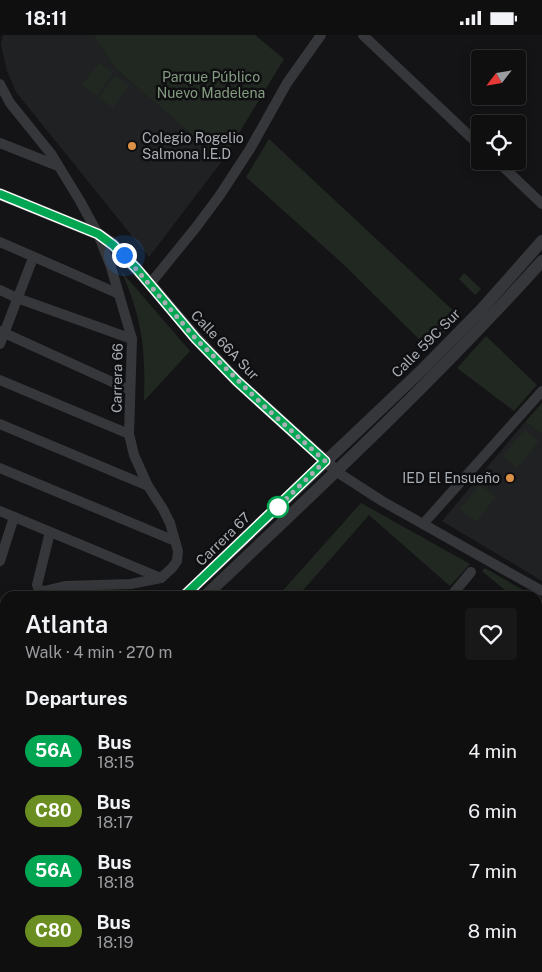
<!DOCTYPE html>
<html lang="en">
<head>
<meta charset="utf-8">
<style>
	body { margin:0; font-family:"Public Sans",sans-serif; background:#181819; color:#f1f3f6; height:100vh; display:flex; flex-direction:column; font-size:19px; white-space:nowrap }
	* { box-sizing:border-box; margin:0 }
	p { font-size:16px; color:#9b9c9f }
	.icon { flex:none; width:28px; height:28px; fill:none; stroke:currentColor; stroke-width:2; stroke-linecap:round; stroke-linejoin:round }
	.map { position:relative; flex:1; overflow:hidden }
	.sheet { position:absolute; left:0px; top:556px; width:542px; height:381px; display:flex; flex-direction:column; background:#0f0f10; border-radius:15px 15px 0 0; box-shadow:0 2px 12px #0003,0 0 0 1px #2f2f30 }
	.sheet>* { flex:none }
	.badge { padding:0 10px; border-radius:16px; font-size:18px; line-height:32px }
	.needle { width:32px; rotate:239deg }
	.controls { position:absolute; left:471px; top:15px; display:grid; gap:10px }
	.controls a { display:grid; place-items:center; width:55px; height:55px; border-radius:5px; background:#0f0f10; box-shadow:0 2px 12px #0003,0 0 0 1px #2f2f30; font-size:25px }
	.you { position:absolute; width:25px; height:25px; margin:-12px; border:4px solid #fff; border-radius:50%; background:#1a73e8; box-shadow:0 0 0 8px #1a73e833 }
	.map>.badge { position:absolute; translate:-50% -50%; box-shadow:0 0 0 2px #fff }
	h2 { padding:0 25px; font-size:19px; line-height:45px }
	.round { display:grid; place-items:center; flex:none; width:52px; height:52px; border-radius:5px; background:#181819 }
	.overview { display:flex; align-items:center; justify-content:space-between; height:85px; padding:0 25px }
	h1 { font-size:24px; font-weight:600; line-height:38px }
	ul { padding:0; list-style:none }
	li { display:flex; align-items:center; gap:15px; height:60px; padding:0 25px }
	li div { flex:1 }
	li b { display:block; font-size:19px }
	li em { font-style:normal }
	li .badge { min-width:55px; font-weight:700; text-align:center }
	.status { display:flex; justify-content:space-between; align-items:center; height:35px; padding:0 25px; background:#0f0f10; direction:ltr }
	.status svg { height:14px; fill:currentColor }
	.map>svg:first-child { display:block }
	.built { fill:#202122 }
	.green { fill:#212821 }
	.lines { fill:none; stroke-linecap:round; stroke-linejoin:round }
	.minor { stroke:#36373a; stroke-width:10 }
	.tertiary { stroke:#36373a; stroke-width:12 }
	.line-casing { stroke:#fff; stroke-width:11 }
	.line { stroke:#00a651; stroke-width:8 }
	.walk { stroke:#a8aeb4; stroke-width:5; stroke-dasharray:0 9 }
	.poi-dot { fill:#dc9146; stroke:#0f0f11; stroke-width:2 }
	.stop-dot { fill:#fff; stroke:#00a651; stroke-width:2.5 }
	.labels { text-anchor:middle; stroke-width:5; stroke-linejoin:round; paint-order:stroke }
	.park-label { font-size:14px; fill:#849d81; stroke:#0f0f11 }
	.poi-label { font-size:14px; fill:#a8aeb4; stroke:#0f0f11; text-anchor:start }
	.street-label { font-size:14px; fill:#a8aeb4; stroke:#0f0f11 }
</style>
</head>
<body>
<div class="status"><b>18:11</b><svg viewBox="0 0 49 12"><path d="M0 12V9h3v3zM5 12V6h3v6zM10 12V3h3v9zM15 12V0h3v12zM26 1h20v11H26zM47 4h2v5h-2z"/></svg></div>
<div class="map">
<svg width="542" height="937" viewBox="0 0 542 937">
	<rect width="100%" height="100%" fill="#141416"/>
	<g class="built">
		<polygon points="3,0 94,0 115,33 222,126 149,222 16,57 7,36 1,10"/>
		<polygon points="525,387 542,399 542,546 442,486"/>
	</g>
	<g class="green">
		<polygon points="94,0 255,0 284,24 222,126 115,33"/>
		<polygon points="99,28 113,38 96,61 82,50"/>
		<polygon points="115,40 129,51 113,73 99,63"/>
		<polygon points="269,104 459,281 429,314 342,228 246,142"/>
		<path d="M121 236 190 316 144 366C146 317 142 281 121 236Z"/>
		<polygon points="464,238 481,254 475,260 459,244"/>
		<polygon points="486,301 537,350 514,376 457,333"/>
		<polygon points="542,368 542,399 525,387"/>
		<polygon points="525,394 539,406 517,433 503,421"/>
		<polygon points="480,449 496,462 476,487 460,474"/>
		<polygon points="361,468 470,529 450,551 369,480 298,561 278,561"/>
		<polygon points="485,533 533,561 512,561 482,536"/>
		<polygon points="5,900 5,922 0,920 0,903"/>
		<polygon points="401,932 402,934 400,937 356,937 353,933"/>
		<polygon points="73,933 129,933 124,937 78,937"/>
		<polygon points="233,933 233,932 288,933 282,937 229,937"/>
	</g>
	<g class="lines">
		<g class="minor">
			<polyline points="363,0 480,111"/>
			<polyline points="0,49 10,68 52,120 80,166 98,199 111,232 132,304 129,399 134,420 148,451 163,474 170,488 178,516 177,526 172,533 161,543 131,549 65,551 44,556 39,555 37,550 50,497"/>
			<polyline points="0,108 58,131"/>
			<polyline points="497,126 542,169"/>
			<polyline points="0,207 119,259"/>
			<polyline points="150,249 197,191 220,160 250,114 287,48 321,0"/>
			<polyline points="0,255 17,263 132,304"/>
			<polyline points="0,296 130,355"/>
			<polyline points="0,309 33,223"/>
			<polyline points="0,345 129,399"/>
			<polyline points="0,389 148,451"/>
			<polyline points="0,433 175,506"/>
			<polyline points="337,437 382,466 542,556"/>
			<polyline points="0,476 161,543"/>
			<polyline points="423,489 542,356"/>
			<polyline points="0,526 14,482"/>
			<polyline points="451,561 471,537"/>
			<polyline points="0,581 3,581"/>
			<polyline points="4,613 5,615"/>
			<polyline points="538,661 542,656"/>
			<polyline points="538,749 542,744"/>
			<polyline points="538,849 542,845"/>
			<polyline points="0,925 5,928"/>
			<polyline points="14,932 22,937"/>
			<polyline points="64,932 69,937"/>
			<polyline points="160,932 166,937"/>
			<polyline points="366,932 369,937"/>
		</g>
		<g class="tertiary">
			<polyline points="0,159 98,199 113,209 150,249 196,303 237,346 331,431"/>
			<polyline points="184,561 423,334 481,275 542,206"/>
			<path d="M205 561C320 452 436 344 542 226"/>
			<polyline points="0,712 5,708"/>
			<polyline points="0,733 5,729"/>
			<polyline points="0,802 5,809"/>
			<polyline points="0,824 5,831"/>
			<polyline points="34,937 42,932"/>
			<polyline points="415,937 419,932"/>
		</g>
	</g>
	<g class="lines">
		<defs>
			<polyline id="line" points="0,159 98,199 113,210 137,234 196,304 237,346 325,426 184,561"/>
		</defs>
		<use href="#line" class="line-casing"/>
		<use href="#line" class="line"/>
		<polyline class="walk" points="124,220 196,304 265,372 325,426 278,472"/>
	</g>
	<g class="poi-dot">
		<circle cx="132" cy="111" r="5"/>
		<circle cx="510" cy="443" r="5"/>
	</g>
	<circle class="stop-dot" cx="278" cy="472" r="10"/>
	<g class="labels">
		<g class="park-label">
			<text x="211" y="47">Parque Público<tspan x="211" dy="16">Nuevo Madelena</tspan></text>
		</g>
		<g class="poi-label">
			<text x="142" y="108">Colegio Rogelio<tspan x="142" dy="16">Salmona I.E.D</tspan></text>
			<text x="500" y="448" text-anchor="end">IED El Ensueño</text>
		</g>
		<g class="street-label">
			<text transform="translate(426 308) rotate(-45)" y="5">Calle 59C Sur</text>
			<text transform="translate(225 310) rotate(46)" y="5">Calle 66A Sur</text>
			<text transform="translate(117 343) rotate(-89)" y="5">Carrera 66</text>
			<text transform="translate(223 504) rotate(-44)" y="5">Carrera 67</text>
		</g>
	</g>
</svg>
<div class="controls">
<a><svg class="needle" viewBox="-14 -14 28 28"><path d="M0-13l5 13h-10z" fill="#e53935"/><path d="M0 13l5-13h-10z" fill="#9b9c9f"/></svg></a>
<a><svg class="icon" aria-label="locate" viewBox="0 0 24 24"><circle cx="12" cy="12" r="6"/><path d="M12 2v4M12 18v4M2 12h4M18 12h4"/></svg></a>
</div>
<div class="you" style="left:124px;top:220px"></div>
<section class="sheet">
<div class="overview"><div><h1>Atlanta</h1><p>Walk · 4 min · 270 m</p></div><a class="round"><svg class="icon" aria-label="heart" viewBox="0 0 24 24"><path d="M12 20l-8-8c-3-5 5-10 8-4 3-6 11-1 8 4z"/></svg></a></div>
<h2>Departures</h2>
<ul>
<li><span class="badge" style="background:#00a651;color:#fff">56A</span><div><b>Bus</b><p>18:15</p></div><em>4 min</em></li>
<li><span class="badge" style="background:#6b8e23;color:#fff">C80</span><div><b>Bus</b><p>18:17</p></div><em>6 min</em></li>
<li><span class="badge" style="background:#00a651;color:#fff">56A</span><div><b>Bus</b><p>18:18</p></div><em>7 min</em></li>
<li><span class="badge" style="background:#6b8e23;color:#fff">C80</span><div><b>Bus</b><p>18:19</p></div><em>8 min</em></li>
</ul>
</section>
</div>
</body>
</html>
